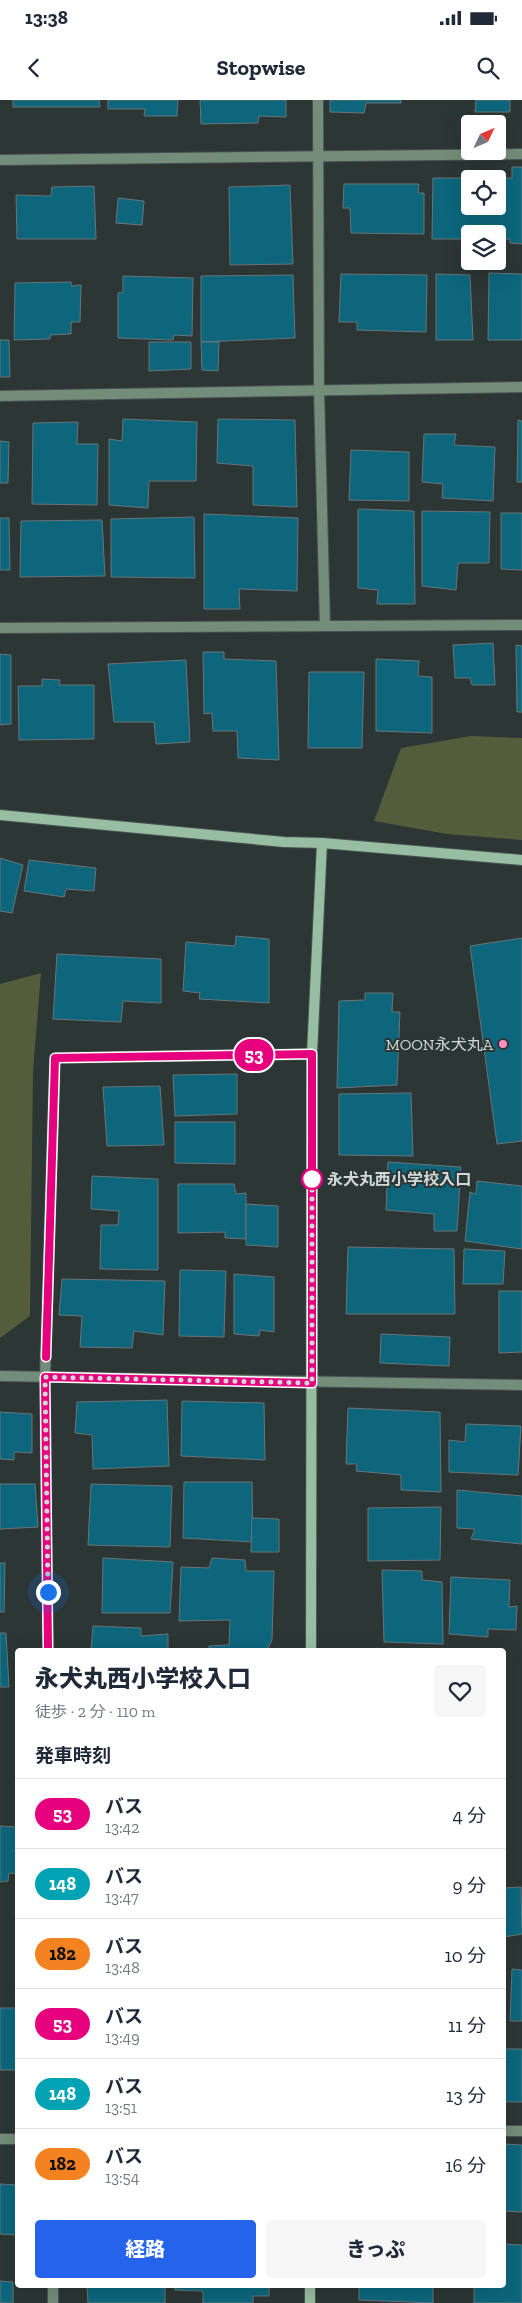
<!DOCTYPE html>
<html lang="ja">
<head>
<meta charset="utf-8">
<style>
	body { margin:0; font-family:"Zilla Slab","Noto Sans JP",serif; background:#f6f6f7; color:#1f2937; height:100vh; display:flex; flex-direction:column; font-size:19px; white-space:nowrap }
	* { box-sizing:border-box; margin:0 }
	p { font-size:16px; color:#747a83 }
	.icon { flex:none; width:28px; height:28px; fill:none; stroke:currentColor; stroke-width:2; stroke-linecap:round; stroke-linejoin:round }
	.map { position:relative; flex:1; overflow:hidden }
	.details { position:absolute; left:15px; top:1548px; width:491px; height:640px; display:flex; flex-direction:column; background:#fff; border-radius:5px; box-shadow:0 5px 20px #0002 }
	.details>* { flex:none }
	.badge { padding:0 10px; border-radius:16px; font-size:18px; line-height:32px }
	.needle { width:32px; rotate:46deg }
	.buttons { position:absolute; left:461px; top:15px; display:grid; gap:10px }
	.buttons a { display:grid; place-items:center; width:45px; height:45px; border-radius:5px; background:#fff; box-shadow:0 5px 20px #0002; font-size:25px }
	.you { position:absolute; width:25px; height:25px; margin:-12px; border:4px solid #fff; border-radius:50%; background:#1a73e8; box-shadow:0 0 0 8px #1a73e833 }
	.map>.badge { position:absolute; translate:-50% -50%; box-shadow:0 0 0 2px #fff }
	h2 { padding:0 20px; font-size:19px; line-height:45px }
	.round { display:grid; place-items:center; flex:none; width:52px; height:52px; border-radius:5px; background:#f6f6f7 }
	.head { display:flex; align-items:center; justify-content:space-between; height:85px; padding:0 20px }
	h1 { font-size:24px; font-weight:800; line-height:38px }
	.cta { display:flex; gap:10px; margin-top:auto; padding:10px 20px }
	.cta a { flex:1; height:58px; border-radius:5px; background:#2563eb; color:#fff; font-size:20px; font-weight:800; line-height:58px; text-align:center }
	.cta a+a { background:#f6f6f7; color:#1f2937 }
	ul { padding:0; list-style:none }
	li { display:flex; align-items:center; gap:15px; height:70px; padding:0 20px; border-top:1px solid #e0e1e3 }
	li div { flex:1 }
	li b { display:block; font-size:19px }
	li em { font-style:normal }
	li .badge { min-width:55px; font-weight:700; text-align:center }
	.status { display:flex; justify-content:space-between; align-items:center; height:35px; padding:0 25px; background:#fff; direction:ltr }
	.status svg { height:14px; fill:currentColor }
	header { display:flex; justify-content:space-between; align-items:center; height:65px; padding:0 20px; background:#fff; font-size:22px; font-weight:800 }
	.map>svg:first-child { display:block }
	.green { fill:#535d3b }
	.building { fill:#0d667c; stroke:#697579; fill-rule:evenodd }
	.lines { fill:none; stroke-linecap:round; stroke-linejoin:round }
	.street-casing { stroke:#495352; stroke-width:12 }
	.secondary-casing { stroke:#495352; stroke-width:12 }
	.street { stroke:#748c7a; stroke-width:10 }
	.secondary { stroke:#97bda2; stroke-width:10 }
	.line-casing { stroke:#fff; stroke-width:11 }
	.line { stroke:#e6007e; stroke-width:8 }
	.walk { stroke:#d1d8d7; stroke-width:5; stroke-dasharray:0 9 }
	.poi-dot { fill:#fd8ebf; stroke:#2b3635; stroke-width:2 }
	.stop-dot { fill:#fff; stroke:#e6007e; stroke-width:2.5 }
	.labels { text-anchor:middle; stroke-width:4; stroke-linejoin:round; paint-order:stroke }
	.poi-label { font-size:16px; fill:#d1d8d7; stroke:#2b3635; text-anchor:end }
	.stop-label { font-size:16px; font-weight:bold; fill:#d1d8d7; stroke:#2b3635; text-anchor:start }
</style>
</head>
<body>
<div class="status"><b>13:38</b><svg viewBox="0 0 49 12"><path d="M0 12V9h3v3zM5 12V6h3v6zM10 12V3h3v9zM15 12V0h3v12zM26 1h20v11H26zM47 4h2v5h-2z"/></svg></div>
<header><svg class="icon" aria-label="back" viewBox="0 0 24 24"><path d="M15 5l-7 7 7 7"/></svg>Stopwise<svg class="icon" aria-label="search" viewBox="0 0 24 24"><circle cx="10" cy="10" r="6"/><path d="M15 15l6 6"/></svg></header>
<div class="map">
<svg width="522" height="2203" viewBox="0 0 522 2203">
	<rect width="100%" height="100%" fill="#2b3635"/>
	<g class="green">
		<polygon points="471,636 522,638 522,740 447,734 374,721 401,648"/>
		<polygon points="41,873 33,971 30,1216 0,1238 0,884"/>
	</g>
	<g class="building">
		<polygon points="13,0 99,0 100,7 13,7"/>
		<polygon points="108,0 178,0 177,16 144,16 145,9 108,9"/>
		<polygon points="200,0 286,0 286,17 259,16 258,23 201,24"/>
		<polygon points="330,0 401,0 401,3 366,3 364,13 330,12"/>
		<polygon points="476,0 510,0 510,12 475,12"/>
		<path d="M512 67H522V144L510 143V139H498V134H470V139H432L433 78H512ZM470 79H498V106H470Z"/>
		<polygon points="344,84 419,84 418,93 424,93 424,134 351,133 350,108 343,108"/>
		<polygon points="290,85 293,164 230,165 229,87"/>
		<polygon points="94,86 96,139 17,139 16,95 51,96 52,87"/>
		<polygon points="118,98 144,101 142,125 116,123"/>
		<polygon points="489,173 522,174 522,240 488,240"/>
		<polygon points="341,174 427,175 426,232 357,230 357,222 339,222"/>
		<polygon points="436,174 470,175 473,240 436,240"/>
		<polygon points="293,175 295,238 201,242 201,176"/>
		<polygon points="123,176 193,178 192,236 174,235 173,240 118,238 118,193 123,192"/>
		<polygon points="71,182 72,186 81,185 80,222 71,222 71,234 50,235 50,239 14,240 15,183"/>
		<polygon points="0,240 9,240 10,277 0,277"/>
		<polygon points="149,242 191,242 191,269 149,271"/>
		<polygon points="201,242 219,242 218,271 202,270"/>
		<polygon points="123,319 197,322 196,381 149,381 148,408 109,405 109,339 122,341"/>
		<polygon points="218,319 295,320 297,407 253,405 253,366 217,363"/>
		<polygon points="518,320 522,321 522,382 517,382"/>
		<polygon points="78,322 77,344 98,344 97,405 32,404 33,323"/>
		<polygon points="424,334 456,334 454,345 495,347 493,401 442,398 443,384 422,382"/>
		<polygon points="0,341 9,342 8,383 0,383"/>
		<polygon points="351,350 409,352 409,401 349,400"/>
		<polygon points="358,409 414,411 415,504 377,504 378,490 358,488"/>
		<polygon points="422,411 490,412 489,463 458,463 456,490 422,486"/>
		<polygon points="501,413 522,413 522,470 501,469"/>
		<polygon points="204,414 298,418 297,491 239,489 240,509 204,509"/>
		<polygon points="194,417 195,478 111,477 111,419"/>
		<polygon points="0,418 9,418 10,470 0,470"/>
		<polygon points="102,420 105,476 20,477 21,421"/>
		<polygon points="493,543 495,585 472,585 470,578 455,578 453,545"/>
		<polygon points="516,545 522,546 522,612 517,612"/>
		<polygon points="203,552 224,552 224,559 276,561 279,660 238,658 237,631 213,631 212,613 204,614"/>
		<polygon points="0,554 11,555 11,624 0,625"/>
		<polygon points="376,559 419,561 418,576 432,577 432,633 376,631"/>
		<polygon points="186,560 190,642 156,644 154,622 114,622 108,564"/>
		<polygon points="309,572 364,572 362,648 308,648"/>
		<polygon points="42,579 60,580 59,585 94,585 94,639 19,640 18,586 42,586"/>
		<polygon points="0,758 23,765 12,813 0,811"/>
		<polygon points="29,760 96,768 94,791 66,789 64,797 24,791"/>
		<polygon points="236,836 269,839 269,903 199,899 200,893 183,891 186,842 235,846"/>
		<polygon points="522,838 522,1041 497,1044 470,846"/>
		<polygon points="57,854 161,859 161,903 123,901 121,922 53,919"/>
		<polygon points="365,893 393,893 392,912 400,912 397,985 337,988 339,901 365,900"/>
		<polygon points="237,974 237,1014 175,1016 173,975"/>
		<polygon points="160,986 164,1045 107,1046 103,987"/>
		<polygon points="411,993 413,1056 339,1055 339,994"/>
		<polygon points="175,1022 235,1022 235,1064 175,1063"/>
		<polygon points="388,1062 461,1067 457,1131 434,1131 434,1114 386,1110"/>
		<polygon points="92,1076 158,1079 158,1170 100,1169 101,1125 118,1125 119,1111 91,1109"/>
		<polygon points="477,1081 522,1086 522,1149 465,1141 470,1092 476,1094"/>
		<polygon points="178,1084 234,1084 236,1094 246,1093 246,1139 225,1138 225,1132 178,1133"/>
		<polygon points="246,1104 278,1106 278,1147 246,1145"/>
		<polygon points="348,1147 454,1149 455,1214 346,1214"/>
		<polygon points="464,1149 505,1151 503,1184 463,1184"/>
		<polygon points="180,1170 226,1171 224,1237 179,1236"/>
		<polygon points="234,1174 274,1177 274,1232 260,1230 259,1236 234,1234"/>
		<polygon points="62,1179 165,1181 163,1235 134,1231 132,1248 80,1247 82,1216 59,1215"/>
		<polygon points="499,1191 522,1191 522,1252 499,1253"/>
		<polygon points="381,1234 450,1237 449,1266 380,1263"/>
		<polygon points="167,1300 169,1366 93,1369 92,1335 75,1333 77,1302"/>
		<polygon points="182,1301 264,1303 265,1360 181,1356"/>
		<polygon points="348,1308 440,1312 441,1392 401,1390 401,1375 356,1371 357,1364 346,1364"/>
		<polygon points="0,1312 32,1314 32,1353 14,1352 14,1360 0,1359"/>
		<polygon points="466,1324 521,1326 518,1375 449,1372 449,1340 465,1342"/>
		<polygon points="184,1382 252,1382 253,1442 183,1438"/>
		<polygon points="0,1384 35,1384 38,1427 0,1429"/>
		<polygon points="91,1384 172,1386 170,1447 88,1445"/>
		<polygon points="457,1390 522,1396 522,1444 471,1439 475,1429 457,1428"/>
		<polygon points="441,1407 440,1460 368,1461 368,1408"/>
		<polygon points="252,1418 279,1419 279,1452 251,1452"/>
		<polygon points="103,1458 173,1462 170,1513 102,1513"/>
		<polygon points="212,1458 245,1460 246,1471 274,1471 272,1540 267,1550 209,1550 209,1546 229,1545 230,1520 179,1521 181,1467 209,1468"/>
		<polygon points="0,1463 5,1463 4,1512 0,1512"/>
		<polygon points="382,1470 422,1471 422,1480 442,1482 443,1544 384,1542"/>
		<polygon points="451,1477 510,1480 509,1507 517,1506 516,1530 488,1529 488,1537 449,1534"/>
		<polygon points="93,1526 141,1528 141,1536 168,1534 168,1550 91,1550"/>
		<polygon points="0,1533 6,1533 9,1587 0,1587"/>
		<polygon points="0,1726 18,1727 18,1774 9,1773 8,1781 0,1782"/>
		<polygon points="521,1787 522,1834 504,1837 504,1788"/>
		<polygon points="512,1869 522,1870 522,1921 510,1921"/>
		<rect x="0" y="1908" width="18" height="62"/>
		<rect x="504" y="1949" width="18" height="53"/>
		<polygon points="504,2044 522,2045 522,2112 504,2111"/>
		<polygon points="0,2084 18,2085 18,2135 0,2134"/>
		<polygon points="504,2144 522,2145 522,2203 474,2203 474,2185 504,2185"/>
		<polygon points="0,2181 13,2182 13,2203 0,2203"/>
		<polygon points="87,2185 165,2185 165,2203 88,2203"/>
		<polygon points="175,2185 277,2185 269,2187 269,2196 253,2196 253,2203 203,2203 203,2191 175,2190"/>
		<polygon points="359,2185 433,2185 433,2203 359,2200"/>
	</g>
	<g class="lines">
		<defs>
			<g id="street">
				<polyline points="318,0 319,290 325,526"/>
				<polyline points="0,60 522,54"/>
				<polyline points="0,296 522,287"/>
				<polyline points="0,528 522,525"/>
				<polyline points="0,1276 522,1285"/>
				<polyline points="48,1550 45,1277 55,958 312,954"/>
				<polyline points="504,2031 522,2031"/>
				<polyline points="0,2039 18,2039"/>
				<polyline points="53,2203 53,2185"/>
			</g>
			<g id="secondary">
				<polyline points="0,715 284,742 322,743 522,760"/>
				<polyline points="311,1550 312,954 322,743"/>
				<polyline points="310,2203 310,2185"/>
			</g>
		</defs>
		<use href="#street" class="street-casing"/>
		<use href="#secondary" class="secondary-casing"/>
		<use href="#street" class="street"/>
		<use href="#secondary" class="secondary"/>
	</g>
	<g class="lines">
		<defs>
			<polyline id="line" points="46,1257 55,958 312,954 312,1283 45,1277 48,1550"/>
		</defs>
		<use href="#line" class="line-casing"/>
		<use href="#line" class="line"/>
		<polyline class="walk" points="48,1492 45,1277 312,1283 312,1070 312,1079"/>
	</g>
	<circle class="poi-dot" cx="503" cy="944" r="5"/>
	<circle class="stop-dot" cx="312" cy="1079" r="10"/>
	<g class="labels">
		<g class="poi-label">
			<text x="493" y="950">MOON永犬丸A</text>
		</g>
		<g class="stop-label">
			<text x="327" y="1085">永犬丸西小学校入口</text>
		</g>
	</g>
</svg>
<div class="buttons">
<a><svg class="needle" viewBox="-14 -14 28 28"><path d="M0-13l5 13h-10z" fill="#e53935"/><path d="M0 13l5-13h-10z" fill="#747a83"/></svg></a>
<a><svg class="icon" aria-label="locate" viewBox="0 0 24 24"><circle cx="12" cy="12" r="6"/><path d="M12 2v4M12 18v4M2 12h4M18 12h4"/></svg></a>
<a><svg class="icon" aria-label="layers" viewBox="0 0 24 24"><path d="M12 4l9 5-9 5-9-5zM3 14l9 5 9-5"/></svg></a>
</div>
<div class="you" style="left:48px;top:1492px"></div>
<b class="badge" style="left:254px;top:955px;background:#e6007e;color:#fff">53</b>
<section class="details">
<div class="head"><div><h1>永犬丸西小学校入口</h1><p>徒歩 · 2 分 · 110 m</p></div><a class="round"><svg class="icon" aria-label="heart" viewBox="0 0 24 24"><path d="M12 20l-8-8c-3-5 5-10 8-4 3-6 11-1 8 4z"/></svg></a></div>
<h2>発車時刻</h2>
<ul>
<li><span class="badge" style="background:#e6007e;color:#fff">53</span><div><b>バス</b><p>13:42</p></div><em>4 分</em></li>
<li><span class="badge" style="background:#00a3b4;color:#fff">148</span><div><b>バス</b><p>13:47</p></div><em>9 分</em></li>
<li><span class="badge" style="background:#f58220;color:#111">182</span><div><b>バス</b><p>13:48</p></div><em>10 分</em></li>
<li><span class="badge" style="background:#e6007e;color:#fff">53</span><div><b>バス</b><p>13:49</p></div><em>11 分</em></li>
<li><span class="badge" style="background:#00a3b4;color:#fff">148</span><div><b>バス</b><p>13:51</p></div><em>13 分</em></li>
<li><span class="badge" style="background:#f58220;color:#111">182</span><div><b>バス</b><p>13:54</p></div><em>16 分</em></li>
</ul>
<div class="cta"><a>経路</a><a>きっぷ</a></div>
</section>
</div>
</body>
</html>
